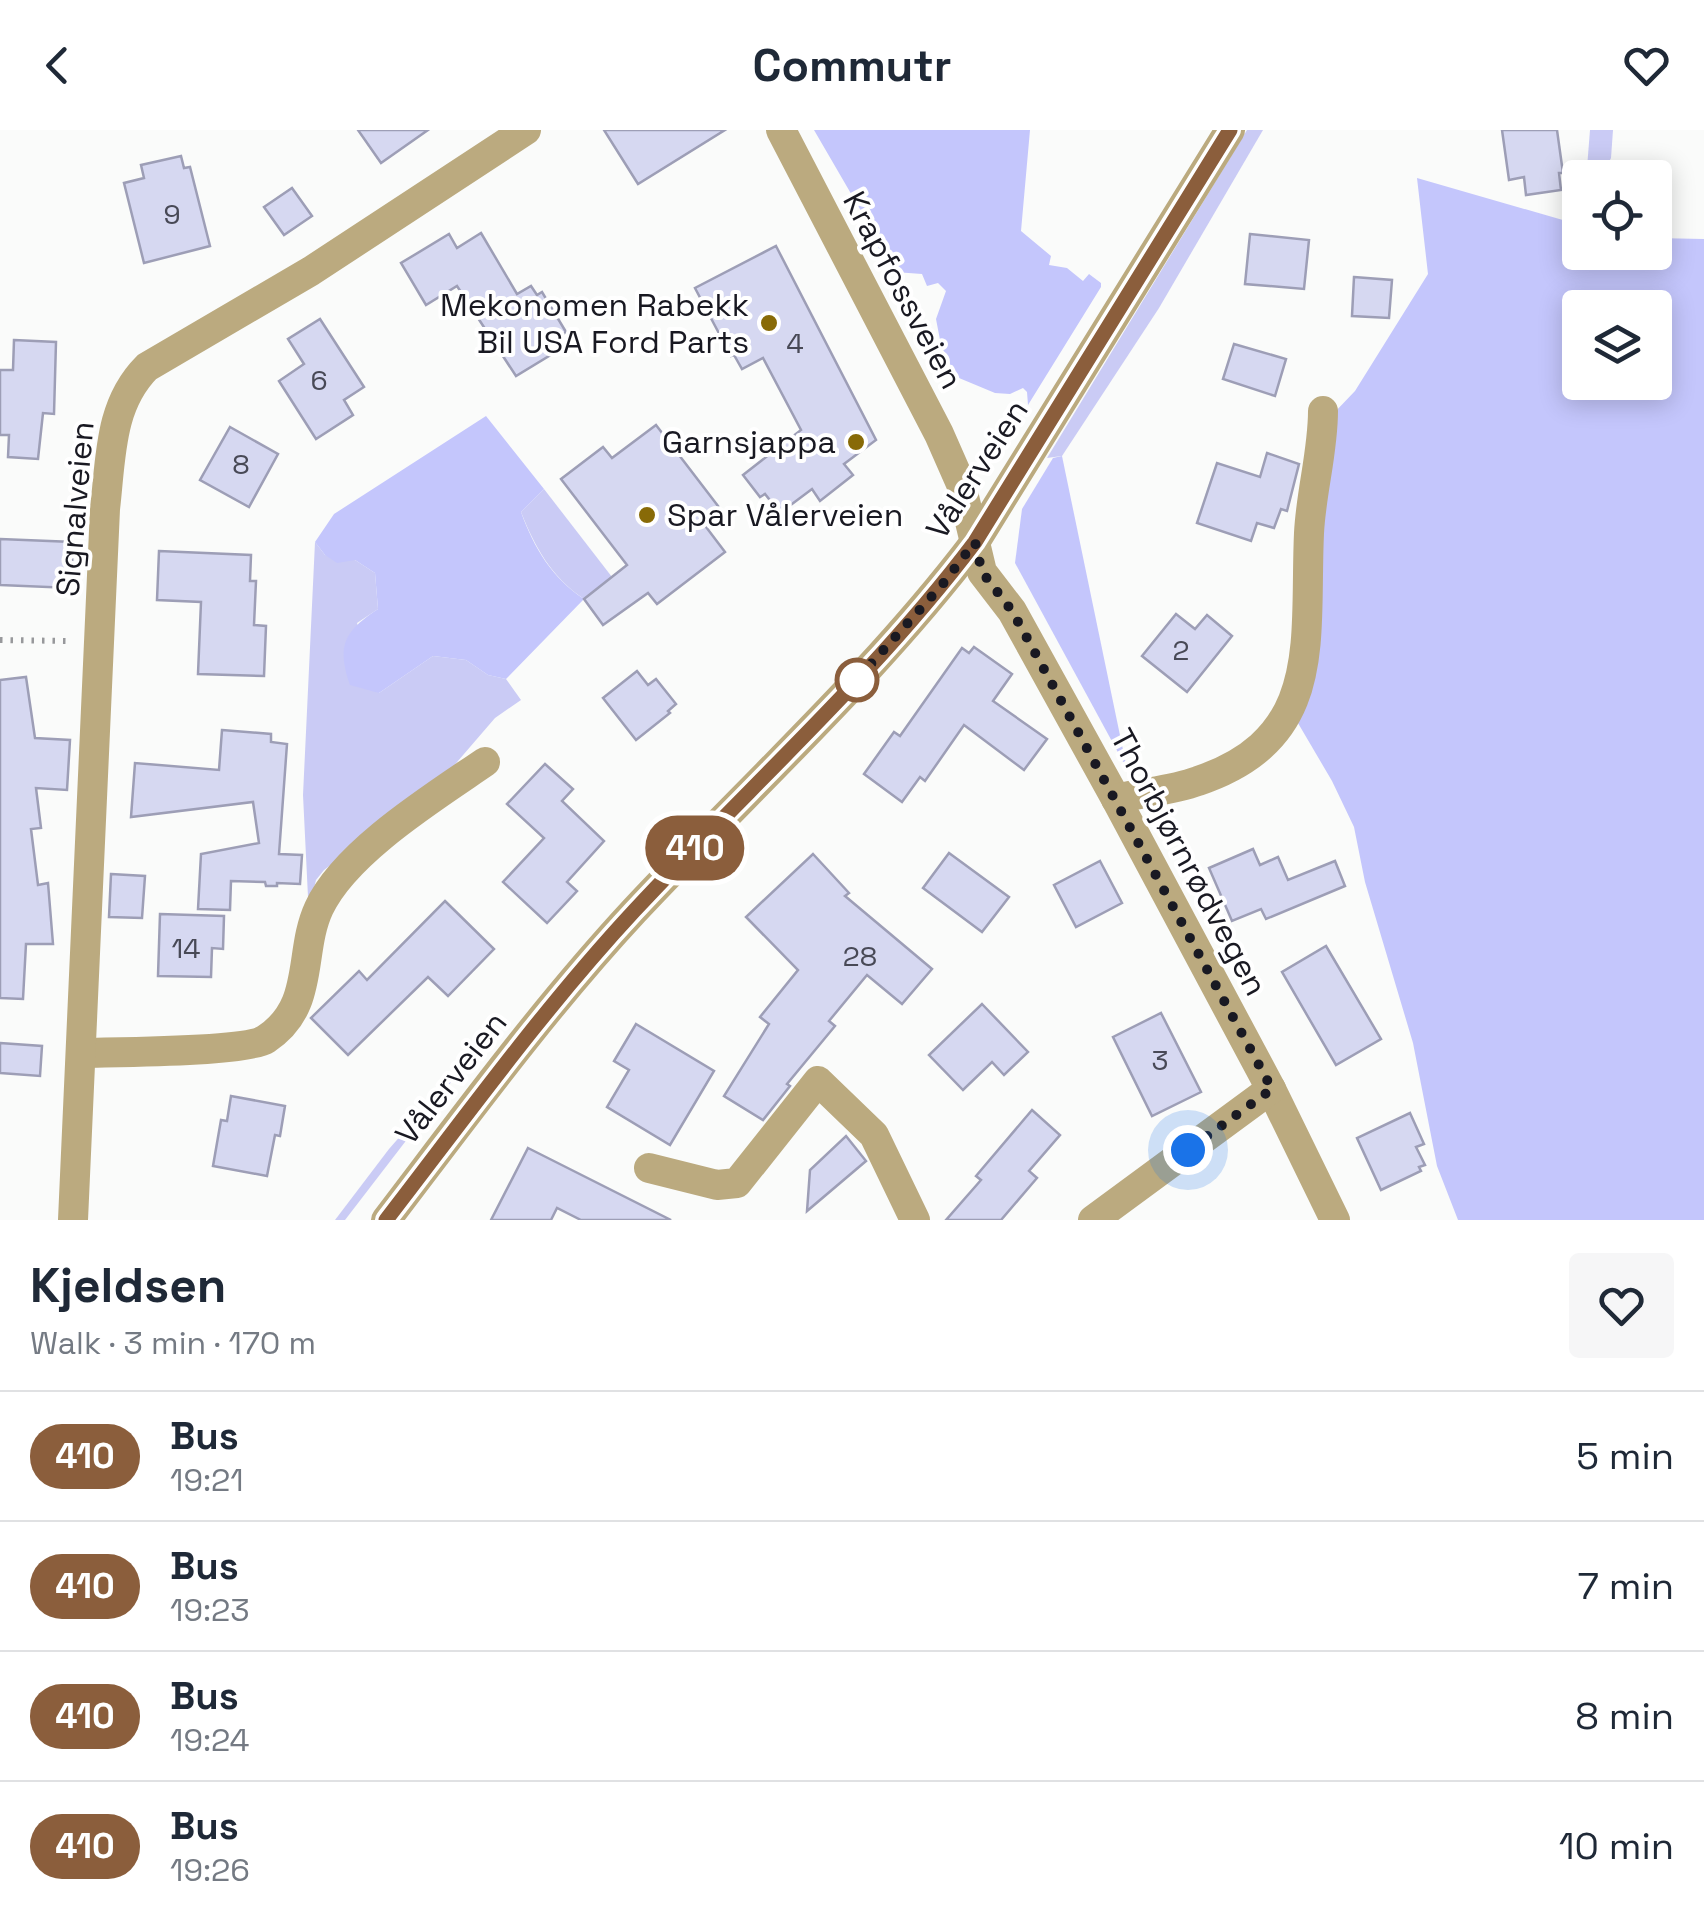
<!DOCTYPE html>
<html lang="en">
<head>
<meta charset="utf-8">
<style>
	body { margin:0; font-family:"Space Grotesk",sans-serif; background:#f6f6f7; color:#1f2937; height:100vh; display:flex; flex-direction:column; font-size:38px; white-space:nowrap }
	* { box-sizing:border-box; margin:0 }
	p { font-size:32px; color:#747a83 }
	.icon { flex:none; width:55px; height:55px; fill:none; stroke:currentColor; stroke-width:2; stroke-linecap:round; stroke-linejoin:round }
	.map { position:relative; height:1090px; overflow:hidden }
	.drawer { display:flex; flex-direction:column; background:#fff; flex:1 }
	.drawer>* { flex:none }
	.badge { padding:0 20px; border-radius:32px; font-size:35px; line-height:65px }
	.buttons { position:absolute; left:1562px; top:30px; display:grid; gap:20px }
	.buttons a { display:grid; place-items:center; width:110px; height:110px; border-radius:10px; background:#fff; box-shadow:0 5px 25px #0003; font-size:50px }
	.you { position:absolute; width:50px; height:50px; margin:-25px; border:8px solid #fff; border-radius:50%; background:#1a73e8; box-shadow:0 0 0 15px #1a73e833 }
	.map>.badge { position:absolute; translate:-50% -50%; box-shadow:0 0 0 5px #fff }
	.round { display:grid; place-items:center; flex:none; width:105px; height:105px; border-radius:10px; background:#f6f6f7 }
	.overview { display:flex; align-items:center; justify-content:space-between; height:170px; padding:0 30px }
	h1 { font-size:48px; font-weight:800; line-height:75px }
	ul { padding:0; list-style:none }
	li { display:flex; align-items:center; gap:30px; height:130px; padding:0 30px; border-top:2px solid #e0e1e3 }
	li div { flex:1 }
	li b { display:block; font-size:38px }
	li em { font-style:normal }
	li .badge { min-width:110px; font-weight:700; text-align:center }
	header { display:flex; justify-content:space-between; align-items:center; height:130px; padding:0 30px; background:#fff; font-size:45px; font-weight:800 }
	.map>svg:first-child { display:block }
	.green { fill:#cacbf5 }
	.forest { fill:#c4c6fc; fill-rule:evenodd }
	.building { fill:#d6d8f1; stroke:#9d9eb6; stroke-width:2.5 }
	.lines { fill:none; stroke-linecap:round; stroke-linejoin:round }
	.path { stroke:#97989b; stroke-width:6; stroke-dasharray:2.5 8; stroke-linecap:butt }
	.minor { stroke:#bbaa7f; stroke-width:30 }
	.line-casing { stroke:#fff; stroke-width:22 }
	.line { stroke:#8b5e3c; stroke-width:15 }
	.walk { stroke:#191922; stroke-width:10; stroke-dasharray:0 18 }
	.poi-dot { fill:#886a07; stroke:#fff; stroke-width:4 }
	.stop-dot { fill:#fff; stroke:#8b5e3c; stroke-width:5 }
	.labels { text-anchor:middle; stroke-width:8; stroke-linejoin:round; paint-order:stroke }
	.number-label { font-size:28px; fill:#484956 }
	.street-label { font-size:32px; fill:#191922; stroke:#fff }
	.poi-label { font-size:32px; fill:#191922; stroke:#fff; text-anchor:end }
</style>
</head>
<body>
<header><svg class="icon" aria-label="back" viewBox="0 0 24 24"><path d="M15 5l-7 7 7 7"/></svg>Commutr<svg class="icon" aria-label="heart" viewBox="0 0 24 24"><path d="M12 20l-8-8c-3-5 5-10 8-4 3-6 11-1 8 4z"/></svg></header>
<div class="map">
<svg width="1704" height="1090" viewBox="0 0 1704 1090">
	<rect width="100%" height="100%" fill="#fafbfa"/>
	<g class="green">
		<polygon points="1247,0 1263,0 1159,178 1062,326 1047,328"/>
		<polygon points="1590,0 1613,0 1611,28 1605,40 1587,38"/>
		<path d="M544 359 612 447 584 469C551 447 535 417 521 382Z"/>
		<polygon points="315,412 325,425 355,430 375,443 378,479 357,493 379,563 433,526 466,530 488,545 506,549 521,570 495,588 439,653 324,740 316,750 312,767 308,767 303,665"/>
		<polygon points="475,921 345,1090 335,1090 389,1019"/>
	</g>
	<g class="forest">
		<polygon points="814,0 1030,0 1021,101 1051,126 1049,135 1067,138 1083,151 1089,144 1101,153 1101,157 1028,275 1027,262 1023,258 1010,264 995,263 959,248 954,243 941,215 936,189 946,161 938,153 927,156 922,144 895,142 887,136 864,86"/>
		<path d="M1417 48 1580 95V122H1655V108L1704 109V1090H1458L1437 1036 1413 913 1365 752 1354 697 1332 651 1295 588 1333 284 1355 261 1428 144ZM1580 178H1655V252H1580Z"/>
		<path d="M486 286 544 359 521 382C534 418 552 448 584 469L506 549 488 545 466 530 433 526 379 563 350 555C336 515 345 501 378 479L375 443 355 430 337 433 325 425 315 412 334 384Z"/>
		<polygon points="1062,326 1127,639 1015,433 1022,379 1053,328"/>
	</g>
	<g class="building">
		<polygon points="358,0 428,0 381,33"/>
		<polygon points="604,0 725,0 638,54"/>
		<polygon points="1502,0 1557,0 1563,43 1559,43 1561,60 1526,65 1524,47 1509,50"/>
		<polygon points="181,26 184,38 190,37 210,116 144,133 124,53 144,48 141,35"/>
		<polygon points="292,58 312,86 284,105 264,77"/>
		<polygon points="481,103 517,164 531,156 537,165 542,162 566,202 562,205 567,215 516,246 457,156 426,175 401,133 449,104 457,118"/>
		<polygon points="1250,104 1309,110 1304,159 1245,154"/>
		<polygon points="776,116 876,310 844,334 853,345 820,371 812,359 780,383 765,364 760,367 743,345 801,300 763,228 742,239 734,225 731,226 695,158"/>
		<polygon points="1354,147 1392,150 1389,188 1352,186"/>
		<polygon points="320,189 364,257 344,270 353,285 316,309 279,251 304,234 288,209"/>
		<polygon points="14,210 56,212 54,284 43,283 38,329 8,327 9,305 0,305 0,240 13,240"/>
		<polygon points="1234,214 1286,229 1275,266 1223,249"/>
		<polygon points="656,295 718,376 700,389 725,422 657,474 648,463 603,495 584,469 627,435 561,349 603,317 612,328"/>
		<polygon points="230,297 278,324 249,377 200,350"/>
		<polygon points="1267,323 1299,334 1287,381 1281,379 1274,398 1257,393 1251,411 1197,393 1217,333 1260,347"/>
		<polygon points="0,409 73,412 71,458 0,455"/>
		<polygon points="159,421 251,425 250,451 256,451 254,495 266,496 264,546 198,544 201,472 157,470"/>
		<polygon points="1176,484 1195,499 1207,485 1232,506 1187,562 1142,526"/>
		<polygon points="974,517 1012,544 993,571 1047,609 1024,640 964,595 925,651 920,647 902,672 864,644 894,602 900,606 962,518 969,523"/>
		<polygon points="637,541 648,555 656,549 676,574 668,581 670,583 636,610 603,568"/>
		<polygon points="26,547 35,608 70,610 67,660 36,658 41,698 31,699 38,755 48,753 53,814 26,814 23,869 0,868 0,550"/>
		<polygon points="222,600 271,604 271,612 287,614 279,724 302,725 300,754 277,753 277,756 266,756 265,752 231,751 230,780 198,779 201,724 259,713 253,672 131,687 135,633 219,640"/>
		<polygon points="545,634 573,659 562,671 604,711 567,752 577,761 547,793 503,752 544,708 507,674"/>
		<polygon points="1253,719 1260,735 1278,727 1288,750 1335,731 1345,756 1266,789 1261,779 1232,791 1209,738"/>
		<polygon points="949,723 1009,767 982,802 923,758"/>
		<polygon points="813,724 849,763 845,766 932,839 902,874 867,845 829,891 835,896 787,954 790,956 763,990 724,966 769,894 760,887 798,840 746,787"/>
		<polygon points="1100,731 1122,773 1076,797 1054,755"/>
		<polygon points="111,744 145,746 142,788 109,787"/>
		<polygon points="445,771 494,819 448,866 428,847 348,925 311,888 359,841 367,850"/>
		<polygon points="160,784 224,786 223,819 212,818 211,847 158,846"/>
		<polygon points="1326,816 1381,909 1336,935 1282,842"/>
		<polygon points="982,874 1028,922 1004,945 992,932 963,960 929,925"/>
		<polygon points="1161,883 1201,962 1152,986 1113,907"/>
		<polygon points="636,894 714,941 670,1015 607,977 629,940 614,931"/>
		<polygon points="0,913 42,916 40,946 0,943"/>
		<polygon points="231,966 285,976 280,1006 275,1005 267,1046 213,1036 221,990 227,991"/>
		<polygon points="1032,980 1060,1005 1029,1041 1037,1048 1001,1090 946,1090 981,1050 976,1046"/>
		<polygon points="1410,983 1424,1014 1416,1017 1425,1035 1419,1037 1421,1041 1381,1060 1357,1008"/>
		<polygon points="846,1006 866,1031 807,1081 810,1040"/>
		<polygon points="528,1018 671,1090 581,1090 557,1078 551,1090 491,1090"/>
	</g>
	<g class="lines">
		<polyline class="path" points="0,510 69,511"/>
		<g class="minor">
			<polyline points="781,0 939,304 961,354 982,442 1012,481 1116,669 1271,959 1335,1090"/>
			<path d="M1116 669C1143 662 1171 661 1198 651 1325 608 1304 511 1309 403 1311 362 1323 322 1323 281"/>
			<path d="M83 923C114 922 247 922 266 909 316 876 298 823 319 778 345 722 434 667 485 632"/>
			<polyline points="649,1038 717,1055 737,1053 818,951 874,1005 915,1090"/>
			<path d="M73 1090 105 379C111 328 109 275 147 237L311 141 526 0"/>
			<path d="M386 1090C466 985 544 878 634 781 748 659 874 545 975 412L1230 0"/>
			<polyline points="1093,1090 1271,959"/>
		</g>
	</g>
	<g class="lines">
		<defs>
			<path id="line" d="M386 1090C467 985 544 878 634 781 748 658 874 546 975 412L1230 0"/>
		</defs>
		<use href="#line" class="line-casing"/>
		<use href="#line" class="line"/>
		<polyline class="walk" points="857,550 852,555 942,455 975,412 982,442 1012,481 1027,508 1272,959 1188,1020"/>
	</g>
	<g class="poi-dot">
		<circle cx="769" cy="193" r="10"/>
		<circle cx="856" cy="312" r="10"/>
		<circle cx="647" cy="385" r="10"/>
	</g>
	<circle class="stop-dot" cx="857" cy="550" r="20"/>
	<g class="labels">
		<g class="number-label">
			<text x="172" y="94">9</text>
			<text x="795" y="223">4</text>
			<text x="319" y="260">6</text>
			<text x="241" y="344">8</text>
			<text x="1181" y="530">2</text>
			<text x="186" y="828">14</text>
			<text x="860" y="836">28</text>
			<text x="1160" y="940">3</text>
		</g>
		<g class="street-label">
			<text transform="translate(903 160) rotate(62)" y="11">Krapfossveien</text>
			<text transform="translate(977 339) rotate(-57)" y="11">Vålerveien</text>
			<text transform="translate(75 379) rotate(-85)" y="11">Signalveien</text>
			<text transform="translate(1189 732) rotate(62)" y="11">Thorbjørnrødvegen</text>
			<text transform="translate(451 948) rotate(-52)" y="11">Vålerveien</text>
		</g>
		<g class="poi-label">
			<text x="749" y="186">Mekonomen Rabekk<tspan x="749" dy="37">Bil USA Ford Parts</tspan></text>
			<text x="836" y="323">Garnsjappa</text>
			<text x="667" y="396" text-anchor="start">Spar Vålerveien</text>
		</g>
	</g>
</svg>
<div class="buttons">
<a><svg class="icon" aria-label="locate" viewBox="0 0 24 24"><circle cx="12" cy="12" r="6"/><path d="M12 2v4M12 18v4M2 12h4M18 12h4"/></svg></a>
<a><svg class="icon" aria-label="layers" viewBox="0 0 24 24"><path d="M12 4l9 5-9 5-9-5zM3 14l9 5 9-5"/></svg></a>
</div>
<div class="you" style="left:1188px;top:1020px"></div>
<b class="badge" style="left:695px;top:718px;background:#8b5e3c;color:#fff">410</b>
</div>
<section class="drawer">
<div class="overview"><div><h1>Kjeldsen</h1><p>Walk · 3 min · 170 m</p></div><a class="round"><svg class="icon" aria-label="heart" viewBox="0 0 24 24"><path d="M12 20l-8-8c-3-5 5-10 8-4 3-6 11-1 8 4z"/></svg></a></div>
<ul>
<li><span class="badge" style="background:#8b5e3c;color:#fff">410</span><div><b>Bus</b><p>19:21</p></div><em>5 min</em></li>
<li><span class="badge" style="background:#8b5e3c;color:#fff">410</span><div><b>Bus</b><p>19:23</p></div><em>7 min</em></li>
<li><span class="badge" style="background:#8b5e3c;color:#fff">410</span><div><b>Bus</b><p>19:24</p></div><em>8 min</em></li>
<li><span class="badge" style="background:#8b5e3c;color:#fff">410</span><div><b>Bus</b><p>19:26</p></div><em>10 min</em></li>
</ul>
</section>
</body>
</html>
